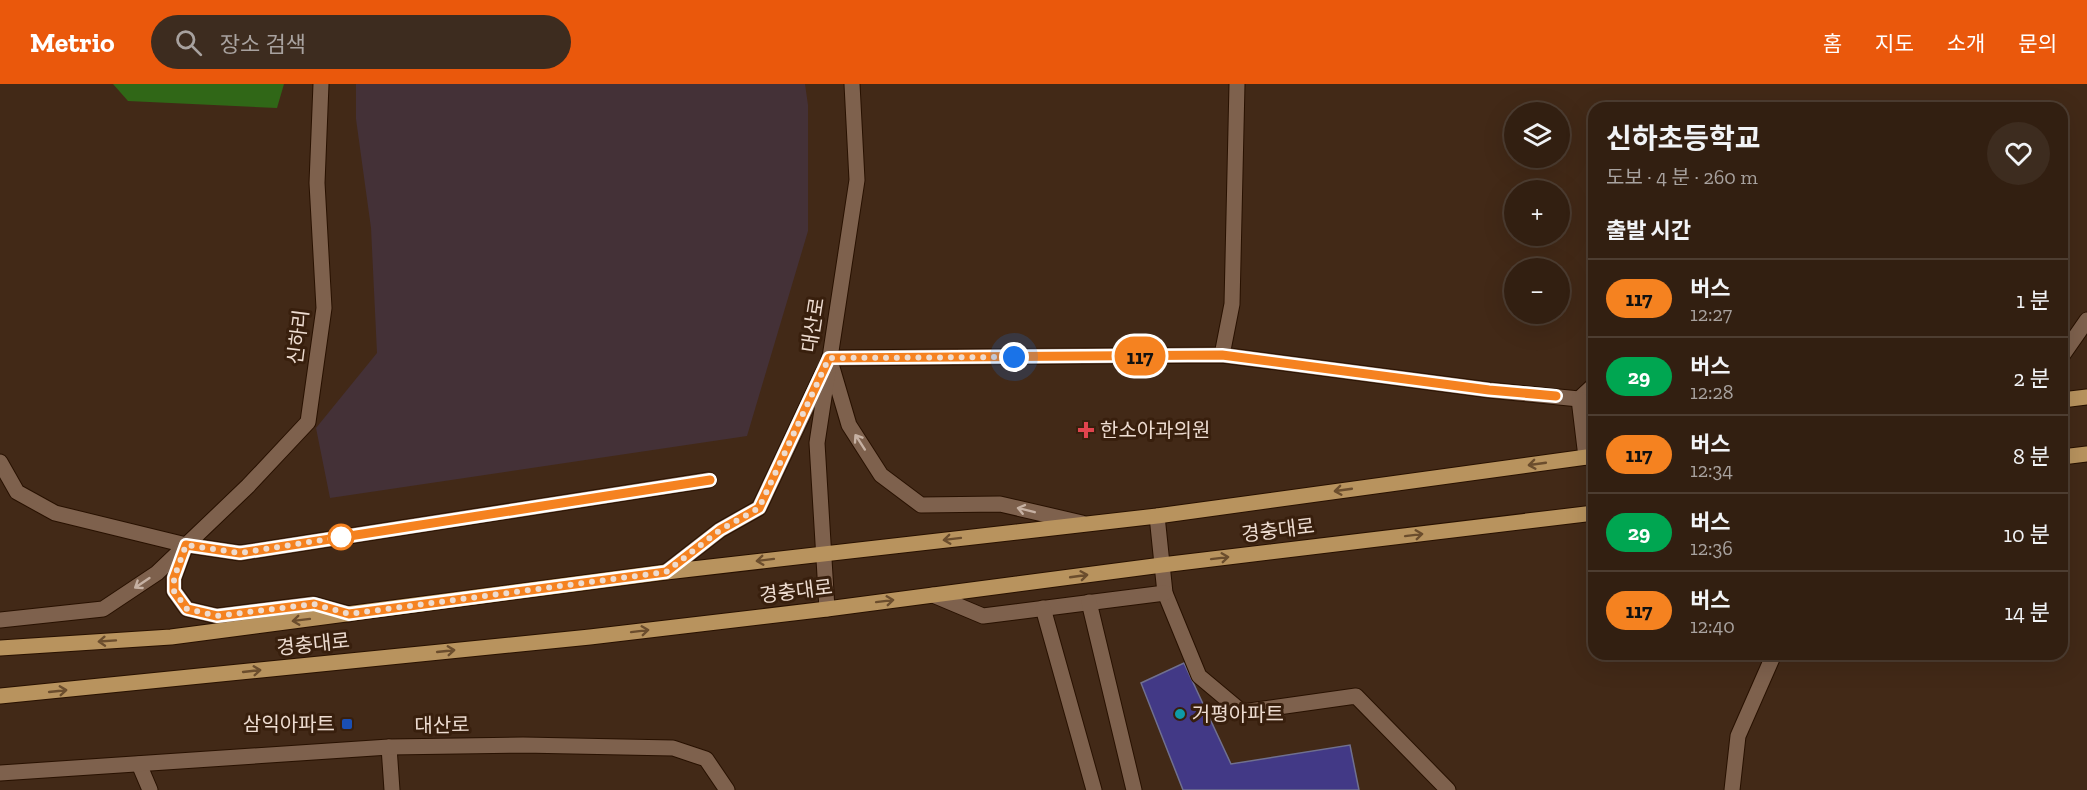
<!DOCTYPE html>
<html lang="ko">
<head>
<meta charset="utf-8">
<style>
	body { margin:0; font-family:"Zilla Slab","Noto Sans KR",serif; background:#3d2c1f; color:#f1f3f6; height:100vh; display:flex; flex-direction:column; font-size:22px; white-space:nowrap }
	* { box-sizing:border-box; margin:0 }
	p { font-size:20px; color:#a8a29f }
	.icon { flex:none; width:33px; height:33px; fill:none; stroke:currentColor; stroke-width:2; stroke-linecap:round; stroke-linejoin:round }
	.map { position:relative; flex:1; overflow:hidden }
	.side { position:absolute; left:1588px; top:18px; width:480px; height:558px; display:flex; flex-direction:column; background:#321f11; border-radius:18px; box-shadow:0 6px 24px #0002,0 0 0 2px #4d3d31 }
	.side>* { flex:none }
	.badge { padding:0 12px; border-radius:20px; font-size:21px; line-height:39px }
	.buttons { position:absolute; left:1504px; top:18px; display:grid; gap:12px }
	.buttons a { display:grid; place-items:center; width:66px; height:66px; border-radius:50%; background:#321f11; box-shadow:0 6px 24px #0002,0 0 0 2px #4d3d31; font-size:30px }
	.you { position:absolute; width:30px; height:30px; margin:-15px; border:4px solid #fff; border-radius:50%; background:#1a73e8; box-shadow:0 0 0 9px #1a73e833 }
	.map>.badge { position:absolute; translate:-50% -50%; box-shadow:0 0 0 3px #fff }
	h2 { padding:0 18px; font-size:22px; line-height:54px }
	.round { display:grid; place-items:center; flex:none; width:63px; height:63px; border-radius:32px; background:#3d2c1f }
	.overview { display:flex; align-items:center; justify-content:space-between; height:102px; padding:0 18px }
	h1 { font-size:28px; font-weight:700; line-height:45px }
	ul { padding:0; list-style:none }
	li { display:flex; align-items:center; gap:18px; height:78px; padding:0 18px; border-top:2px solid #4d3d31 }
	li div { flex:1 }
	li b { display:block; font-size:22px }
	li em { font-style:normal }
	li .badge { min-width:66px; font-weight:700; text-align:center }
	header { display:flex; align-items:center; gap:36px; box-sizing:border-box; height:84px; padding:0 30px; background:#ea580c; color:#fff }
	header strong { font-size:28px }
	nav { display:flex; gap:33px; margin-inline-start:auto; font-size:21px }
	.search { width:420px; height:54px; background:#3d2c1f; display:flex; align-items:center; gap:15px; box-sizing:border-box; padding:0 21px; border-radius:33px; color:#a8a29f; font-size:22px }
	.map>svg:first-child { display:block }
	.education { fill:#443137 }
	.forest { fill:#306717 }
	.building { fill:#423986; stroke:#70708f; stroke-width:1.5 }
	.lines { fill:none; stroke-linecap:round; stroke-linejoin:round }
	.minor-casing { stroke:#281101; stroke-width:17 }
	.major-casing { stroke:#281101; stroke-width:17 }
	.minor { stroke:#7e614d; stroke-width:15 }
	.major { stroke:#b8935e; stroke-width:15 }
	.oneway { stroke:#c6b1a3 }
	.oneway2 { stroke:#6b4d2d }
	.line-casing { stroke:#fff; stroke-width:14 }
	.line { stroke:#f58220; stroke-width:9 }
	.walk { stroke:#eddcd1; stroke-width:6; stroke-dasharray:0 10.8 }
	.health-dot { fill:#e0444e; stroke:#381f0d; stroke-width:2 }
	.stop-dot { fill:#fff; stroke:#f58220; stroke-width:3 }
	.culture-dot { fill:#0f9aa8; stroke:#381f0d; stroke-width:2 }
	.transit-dot { fill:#1a4fb4; stroke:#381f0d; stroke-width:2 }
	.labels { text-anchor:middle; stroke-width:6; stroke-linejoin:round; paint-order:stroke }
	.street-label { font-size:20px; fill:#eddcd1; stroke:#381f0d }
	.poi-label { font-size:20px; fill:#eddcd1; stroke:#381f0d; text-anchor:start }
</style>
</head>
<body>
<header>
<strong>Metrio</strong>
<div class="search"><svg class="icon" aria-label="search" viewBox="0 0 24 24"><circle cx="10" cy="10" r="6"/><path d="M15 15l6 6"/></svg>장소 검색</div>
<nav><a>홈</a><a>지도</a><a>소개</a><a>문의</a></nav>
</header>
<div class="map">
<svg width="2087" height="706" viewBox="0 0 2087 706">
	<rect width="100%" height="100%" fill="#422917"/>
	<polygon class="education" points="356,0 805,0 808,21 808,147 747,352 330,414 316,344 377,269 371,144 356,35"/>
	<polygon class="forest" points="113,0 284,0 277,24 128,17"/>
	<polygon class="building" points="1184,579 1231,680 1350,661 1359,706 1183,706 1141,599"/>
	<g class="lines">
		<defs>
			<g id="minor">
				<polyline points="1222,271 1232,220 1237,0"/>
				<polyline points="2062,272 2087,236"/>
				<polyline points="829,274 1222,271 1489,306 1579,315 1594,301"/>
				<polyline points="831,280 849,341 881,391 921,421 1000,420 1082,439"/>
				<polyline points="1579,315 1586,373"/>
				<polyline points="0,378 17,408 55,429 186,461 240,469 709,396"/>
				<polyline points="1157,432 1165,509 1199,592 1242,628 1356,612 1448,706"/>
				<polyline points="185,464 174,494 174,507 187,525 217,532 313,520 349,530"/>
				<polyline points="666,488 720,446 759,424 823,288"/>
				<polyline points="933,511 983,532 1165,509"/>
				<polyline points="1089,518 1134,706"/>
				<polyline points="1043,524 1094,706"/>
				<polyline points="827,525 817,359 857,96 852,0"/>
				<polyline points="0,536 103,525 157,489 248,402 308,338 324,224 317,99 321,0"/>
				<polyline points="389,663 392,706"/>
				<polyline points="139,680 150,706"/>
				<polyline points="0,689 389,663 523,661 673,664 706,675 727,706"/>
				<polyline points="1732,706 1738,652 1774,570"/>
			</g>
			<g id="major">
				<polyline points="2062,316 2087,313"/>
				<polyline points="2062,373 2087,370"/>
				<polyline points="0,564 171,553 666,488 1157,432 1594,372"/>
				<polyline points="0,612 590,553 827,525 1162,481 1594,429"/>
			</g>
		</defs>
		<use href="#minor" class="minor-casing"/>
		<use href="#major" class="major-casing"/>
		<use href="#minor" class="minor"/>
		<use href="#major" class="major"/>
	</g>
	<defs><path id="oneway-shaft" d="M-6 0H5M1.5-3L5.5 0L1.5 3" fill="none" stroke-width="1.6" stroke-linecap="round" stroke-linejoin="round" transform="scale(1.5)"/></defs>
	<g class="oneway">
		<use href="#oneway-shaft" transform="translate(860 358) rotate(-123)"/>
		<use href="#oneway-shaft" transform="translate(1026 426) rotate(-166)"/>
		<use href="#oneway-shaft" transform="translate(142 499) rotate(146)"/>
	</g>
	<g class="oneway2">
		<use href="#oneway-shaft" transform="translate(1537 380) rotate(172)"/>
		<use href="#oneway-shaft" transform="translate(1343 406) rotate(172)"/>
		<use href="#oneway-shaft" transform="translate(1414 451) rotate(-7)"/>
		<use href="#oneway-shaft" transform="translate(952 455) rotate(173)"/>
		<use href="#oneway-shaft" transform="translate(1220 474) rotate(-7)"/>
		<use href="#oneway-shaft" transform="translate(765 476) rotate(173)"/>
		<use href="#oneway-shaft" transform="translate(1079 492) rotate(-8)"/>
		<use href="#oneway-shaft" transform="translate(885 517) rotate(-7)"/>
		<use href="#oneway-shaft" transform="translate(301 536) rotate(173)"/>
		<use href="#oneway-shaft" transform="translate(640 547) rotate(-7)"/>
		<use href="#oneway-shaft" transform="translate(107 557) rotate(176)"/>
		<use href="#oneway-shaft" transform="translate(446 567) rotate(-6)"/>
		<use href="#oneway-shaft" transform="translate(252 587) rotate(-6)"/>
		<use href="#oneway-shaft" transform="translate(58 607) rotate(-6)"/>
	</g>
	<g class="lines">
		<defs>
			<polyline id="line" points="710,396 240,469 186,461 174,494 174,507 187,525 217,532 314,520 349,530 666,488 720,446 759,424 829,274 1222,271 1489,306 1556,312"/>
		</defs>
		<use href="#line" class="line-casing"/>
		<use href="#line" class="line"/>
		<polyline class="walk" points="341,453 240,469 186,461 174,494 174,507 187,525 217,532 314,520 349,530 666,488 720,446 759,424 829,274 1014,273"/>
	</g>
	<path class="health-dot" d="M1083 337h6v6h6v6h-6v6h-6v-6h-6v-6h6z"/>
	<circle class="stop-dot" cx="341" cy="453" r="12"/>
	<circle class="culture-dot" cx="1180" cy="630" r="6"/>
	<rect class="transit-dot" x="341" y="634" width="12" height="12" rx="3"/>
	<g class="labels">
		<g class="street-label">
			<text transform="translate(813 241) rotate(-81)" y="7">대산로</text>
			<text transform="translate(298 253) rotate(-83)" y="7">신하리</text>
			<text transform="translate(1278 446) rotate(-7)" y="7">경충대로</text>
			<text transform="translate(796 507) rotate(-7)" y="7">경충대로</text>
			<text transform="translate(313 560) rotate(-6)" y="7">경충대로</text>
			<text transform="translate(442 641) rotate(-1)" y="7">대산로</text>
		</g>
		<g class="poi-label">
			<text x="1100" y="353">한소아과의원</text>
			<text x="1192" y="637">거평아파트</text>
			<text x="335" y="647" text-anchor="end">삼익아파트</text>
		</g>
	</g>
</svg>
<div class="buttons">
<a><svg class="icon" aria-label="layers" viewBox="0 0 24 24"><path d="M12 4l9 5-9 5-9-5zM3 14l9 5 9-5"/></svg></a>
<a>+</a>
<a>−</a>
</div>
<div class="you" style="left:1014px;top:273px"></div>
<b class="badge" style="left:1140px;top:272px;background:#f58220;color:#111">117</b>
<section class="side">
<div class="overview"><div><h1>신하초등학교</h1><p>도보 · 4 분 · 260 m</p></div><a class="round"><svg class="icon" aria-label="heart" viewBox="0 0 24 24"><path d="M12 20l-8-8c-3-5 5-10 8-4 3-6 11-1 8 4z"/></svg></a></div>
<h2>출발 시간</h2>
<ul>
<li><span class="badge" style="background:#f58220;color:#111">117</span><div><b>버스</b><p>12:27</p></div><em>1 분</em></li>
<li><span class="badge" style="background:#00a651;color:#fff">29</span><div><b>버스</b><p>12:28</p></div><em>2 분</em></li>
<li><span class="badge" style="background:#f58220;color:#111">117</span><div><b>버스</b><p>12:34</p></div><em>8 분</em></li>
<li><span class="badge" style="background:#00a651;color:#fff">29</span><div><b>버스</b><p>12:36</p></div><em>10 분</em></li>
<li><span class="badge" style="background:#f58220;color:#111">117</span><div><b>버스</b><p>12:40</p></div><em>14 분</em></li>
</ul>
</section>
</div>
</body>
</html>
